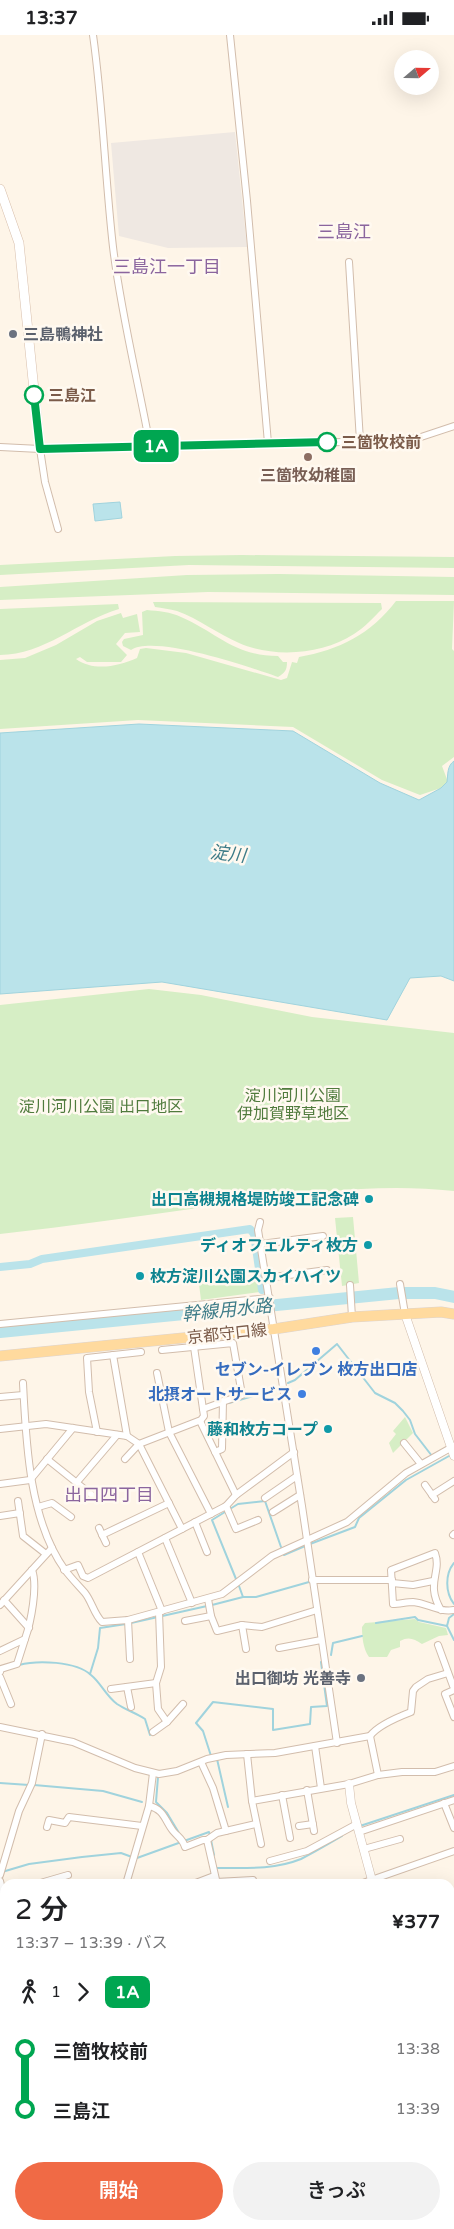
<!DOCTYPE html>
<html lang="ja">
<head>
<meta charset="utf-8">
<style>
	body { margin:0; font-family:"Varela Round","Noto Sans JP",sans-serif; background:#f2f2f2; color:#202124; height:100vh; display:flex; flex-direction:column; font-size:19px; white-space:nowrap }
	* { box-sizing:border-box; margin:0 }
	p { font-size:16px; color:#757577 }
	.icon { flex:none; width:28px; height:28px; fill:none; stroke:currentColor; stroke-width:2; stroke-linecap:round; stroke-linejoin:round }
	.map { position:relative; flex:1; overflow:hidden }
	.drawer { position:absolute; left:0px; top:1844px; width:455px; height:351px; display:flex; flex-direction:column; background:#fff; border-radius:15px 15px 0 0; box-shadow:0 5px 20px #0002 }
	.drawer>* { flex:none }
	.badge { padding:0 10px; border-radius:8px; font-size:18px; line-height:32px }
	.needle { width:32px; rotate:70deg }
	.tools { position:absolute; left:394px; top:15px; display:grid; gap:10px }
	.tools a { display:grid; place-items:center; width:45px; height:45px; border-radius:50%; background:#fff; box-shadow:0 5px 20px #0002; font-size:25px }
	.map>.badge { position:absolute; translate:-50% -50%; box-shadow:0 0 0 2px #fff }
	.legs { display:flex; align-items:center; gap:8px; height:55px; padding:0 15px; font-size:16px }
	.legs p { margin-inline-start:auto }
	.summary { display:flex; align-items:center; justify-content:space-between; height:85px; padding:0 15px }
	h1 { font-size:28px; font-weight:600; line-height:38px }
	.cta { display:flex; gap:10px; margin-top:auto; padding:10px 15px }
	.cta a { flex:1; height:58px; border-radius:30px; background:#f06a45; color:#fff; font-size:20px; font-weight:600; line-height:58px; text-align:center }
	.cta a+a { background:#f2f2f2; color:#202124 }
	ul { padding:0 15px; list-style:none }
	li { display:flex; align-items:center; gap:18px; height:60px; font-size:19px }
	li i { display:grid; place-items:center; width:8px; height:100%; margin:0 6px; background:currentColor }
	li i::after { content:''; width:12px; height:12px; margin:-6px; border:4px solid; border-radius:50%; background:#fff }
	li p { margin-inline-start:auto }
	li:first-child i { background:linear-gradient(#0000 50%,currentColor 0) }
	li:last-child i { background:linear-gradient(currentColor 50%,#0000 0) }
	.status { display:flex; justify-content:space-between; align-items:center; height:35px; padding:0 25px; background:#fff; direction:ltr }
	.status svg { height:14px; fill:currentColor }
	.map>svg:first-child { display:block }
	.industrial { fill:#efe8e2 }
	.green { fill:#d6eec5 }
	.water { fill:#bae3ea; stroke:#a0d3dd }
	.lines { fill:none; stroke-linecap:round; stroke-linejoin:round }
	.stream { stroke:#a0d3dd; stroke-width:2 }
	.canal { stroke:#bae3ea; stroke-width:8 }
	.river { stroke:#bae3ea; stroke-width:12 }
	.minor-casing { stroke:#d2bdac; stroke-width:8 }
	.tertiary-casing { stroke:#d2bdac; stroke-width:9 }
	.secondary-casing { stroke:#d8bfac; stroke-width:10 }
	.primary-casing { stroke:#ddd4d0; stroke-width:11 }
	.trunk-casing { stroke:#ddd4d0; stroke-width:11 }
	.minor { stroke:#fff; stroke-width:6 }
	.tertiary { stroke:#fff; stroke-width:8 }
	.secondary { stroke:#fff; stroke-width:9 }
	.primary { stroke:#ffda9e; stroke-width:10 }
	.trunk { stroke:#fec79c; stroke-width:10 }
	.line-1-casing { stroke:#fff; stroke-width:11 }
	.line-1 { stroke:#00a651; stroke-width:8 }
	.worship-dot { fill:#6b7280; stroke:#fff9f0; stroke-width:2 }
	.stop-1-dot { fill:#fff; stroke:#00a651; stroke-width:2.5 }
	.education-dot { fill:#8d6e63; stroke:#fff9f0; stroke-width:2 }
	.culture-dot { fill:#0f9aa8; stroke:#fff9f0; stroke-width:2 }
	.shop-dot { fill:#3f7fe0; stroke:#fff9f0; stroke-width:2 }
	.labels { text-anchor:middle; stroke-width:5; stroke-linejoin:round; paint-order:stroke }
	.worship-label { font-size:16px; font-weight:bold; fill:#5b616d; stroke:#fff9f0; text-anchor:start }
	.stop-label { font-size:16px; font-weight:bold; fill:#7b5b49; stroke:#fff9f0; text-anchor:start }
	.education-label { font-size:16px; font-weight:bold; fill:#785e54; stroke:#fff9f0 }
	.park-label { font-size:16px; fill:#507b3d; stroke:#fff9f0 }
	.culture-label { font-size:16px; font-weight:bold; fill:#0d838f; stroke:#fff9f0; text-anchor:end }
	.street-label { font-size:16px; fill:#7b5b49; stroke:#fff9f0 }
	.shop-label { font-size:16px; font-weight:bold; fill:#366cbe; stroke:#fff9f0 }
	.neighbourhood-label { font-size:18px; fill:#8b659e; stroke:#fff9f0 }
	.water-label { font-size:18px; font-style:italic; fill:#3e7c88; stroke:#fff9f0 }
</style>
</head>
<body>
<div class="status"><b>13:37</b><svg viewBox="0 0 49 12"><path d="M0 12V9h3v3zM5 12V6h3v6zM10 12V3h3v9zM15 12V0h3v12zM26 1h20v11H26zM47 4h2v5h-2z"/></svg></div>
<div class="map">
<svg width="454" height="2194" viewBox="0 0 454 2194">
	<rect width="100%" height="100%" fill="#fef5e8"/>
	<polygon class="industrial" points="235,97 247,212 168,213 119,201 111,108"/>
	<g class="green">
		<polygon points="242,520 454,522 454,533 189,530 0,540 0,530 175,521"/>
		<polygon points="279,539 454,542 454,560 208,557 0,565 0,552 187,540"/>
		<path d="M396 566H454L452 614 454 616V722L442 731 448 747 441 753 420 760 382 745 293 692 138 685 0 694V625L25 623 56 610 97 586 121 578 123 583 137 579 140 597 125 598 116 609 127 620 121 627H87L80 622 76 624C94 637 119 631 137 623L140 614 146 613 186 618 281 645 287 643 292 627 297 628 299 622C339 615 371 599 396 566Z"/>
		<path d="M153 567 381 568 382 574C373 583 365 592 354 599 322 620 273 623 239 608 218 599 199 584 177 576 170 574 162 573 155 572Z"/>
		<path d="M118 569 119 574C78 586 44 620 0 620V574Z"/>
		<path d="M147 575C158 576 171 577 181 582 218 598 234 621 278 621L283 627H287C287 635 285 638 278 642 250 632 154 599 131 615L123 611 122 607 124 604 143 600 142 577Z"/>
		<path d="M149 954 201 960 312 982 454 998V1156C372 1147 292 1160 212 1171 141 1181 71 1191 0 1199V970Z"/>
		<polygon points="353,1182 359,1248 342,1251 335,1183"/>
		<polygon points="258,1242 260,1257 201,1265 199,1249"/>
		<polygon points="405,1382 413,1398 393,1418 389,1408 396,1399 393,1396"/>
		<path d="M415 1584 419 1587 446 1593 448 1600 439 1601 422 1609C414 1604 409 1601 400 1606V1612L391 1615 387 1622H369C363 1614 362 1601 362 1592L365 1588Z"/>
	</g>
	<g class="water">
		<polygon points="120,467 122,483 95,486 93,469"/>
		<path d="M139 689 293 696 380 748 419 765 441 753 447 747C448 739 447 731 454 726V946L441 941 410 943 387 985 162 947 0 959V698Z"/>
	</g>
	<g class="lines">
		<g class="stream">
			<polyline points="264,1268 264,1270"/>
			<polyline points="288,1348 295,1345 337,1309 375,1358 395,1368 403,1376 410,1385 415,1399 432,1421"/>
			<polyline points="229,1368 278,1354"/>
			<polyline points="310,1509 355,1492 359,1483 406,1445 449,1421"/>
			<polyline points="284,1520 305,1511"/>
			<path d="M454 1528C445 1539 445 1557 454 1569"/>
			<polyline points="236,1544 212,1485 238,1469 265,1466 281,1512"/>
			<polyline points="239,1551 243,1562"/>
			<polyline points="212,1570 243,1562 256,1562 309,1547"/>
			<polyline points="131,1588 207,1571"/>
			<polyline points="376,1588 415,1582 418,1585 447,1591 449,1583 454,1579"/>
			<polyline points="447,1591 454,1605"/>
			<polyline points="331,1620 333,1608 362,1601"/>
			<path d="M19 1630C37 1625 76 1626 91 1640 101 1648 106 1661 117 1669 126 1675 136 1678 145 1684L150 1700"/>
			<polyline points="90,1639 98,1613 100,1593 126,1589"/>
			<polyline points="211,1721 203,1696 196,1688 213,1667 273,1674 273,1695 310,1689 311,1672 327,1671 321,1627"/>
			<polyline points="217,1724 228,1772"/>
			<polyline points="158,1742 156,1767 167,1778 179,1798"/>
			<polyline points="0,1748 29,1750"/>
			<polyline points="34,1750 103,1756 142,1767"/>
			<polyline points="360,1791 454,1760"/>
			<polyline points="211,1805 214,1820"/>
			<polyline points="137,1823 209,1797 210,1800"/>
			<path d="M216 1833C244 1833 274 1835 301 1824 315 1817 328 1809 342 1801"/>
			<polyline points="2,1837 29,1829 82,1822 121,1818 132,1822"/>
		</g>
		<polyline class="canal" points="0,1232 30,1229 42,1224 250,1194 254,1199 262,1255"/>
		<polyline class="river" points="0,1297 399,1258 435,1258 454,1262"/>
		<defs>
			<g id="minor">
				<path d="M93 0C103 71 105 142 113 212 121 279 138 345 150 411"/>
				<polyline points="230,0 247,166 268,408"/>
				<polyline points="349,227 360,406"/>
				<polyline points="0,412 40,414 390,406 421,402 454,391"/>
				<polyline points="40,414 45,447 58,494"/>
				<polyline points="260,1187 258,1195 302,1471 337,1708"/>
				<polyline points="261,1209 323,1201"/>
				<polyline points="266,1243 327,1235"/>
				<polyline points="400,1249 405,1279"/>
				<polyline points="350,1250 352,1282"/>
				<polyline points="0,1289 270,1263"/>
				<polyline points="162,1315 233,1308 242,1360 203,1374"/>
				<polyline points="113,1320 127,1401"/>
				<polyline points="157,1338 169,1397 211,1479"/>
				<path d="M23 1348C26 1407 29 1485 65 1535 71 1543 78 1550 85 1558 92 1567 94 1579 102 1587L128 1585 222 1559 272 1521 347 1487 406 1438 454 1411"/>
				<polyline points="0,1362 23,1360"/>
				<polyline points="200,1386 236,1460"/>
				<polyline points="0,1394 46,1389 127,1401 139,1409 182,1494"/>
				<polyline points="97,1397 89,1357 87,1323 141,1317"/>
				<polyline points="404,1408 421,1429"/>
				<polyline points="215,1417 222,1414 223,1366"/>
				<polyline points="47,1424 92,1460"/>
				<polyline points="125,1424 139,1409 201,1385 204,1381 194,1312"/>
				<polyline points="77,1447 117,1400"/>
				<polyline points="0,1449 30,1445 73,1393"/>
				<polyline points="425,1450 435,1464"/>
				<polyline points="432,1460 454,1446"/>
				<polyline points="265,1463 297,1441"/>
				<polyline points="18,1466 23,1501 46,1519"/>
				<polyline points="226,1471 236,1494 258,1485"/>
				<polyline points="38,1472 52,1468 71,1482"/>
				<polyline points="273,1477 300,1460"/>
				<polyline points="0,1481 20,1478"/>
				<polyline points="195,1487 207,1517"/>
				<polyline points="99,1493 106,1508"/>
				<polyline points="102,1500 169,1468"/>
				<polyline points="453,1500 454,1499"/>
				<polyline points="165,1503 192,1568"/>
				<polyline points="138,1517 162,1576"/>
				<polyline points="64,1535 78,1530 83,1541 88,1543 226,1471 236,1460 294,1417"/>
				<polyline points="312,1545 392,1545"/>
				<polyline points="392,1548 413,1550 433,1546"/>
				<polyline points="208,1564 211,1581 217,1596 242,1590 262,1592 317,1575"/>
				<polyline points="4,1565 29,1593"/>
				<polyline points="0,1570 52,1513"/>
				<path d="M441 1575C425 1548 442 1538 435 1518L391 1535 393 1569C399 1569 407 1567 413 1567 427 1568 440 1578 454 1575"/>
				<polyline points="159,1577 161,1632 156,1648 158,1674 167,1687"/>
				<polyline points="128,1585 130,1624"/>
				<polyline points="185,1586 211,1581"/>
				<polyline points="242,1590 246,1614"/>
				<polyline points="438,1610 453,1651"/>
				<polyline points="279,1613 321,1605"/>
				<path d="M0 1616 25 1604C31 1587 38 1551 32 1535"/>
				<polyline points="0,1637 1,1634 17,1629 25,1604"/>
				<polyline points="0,1642 11,1669"/>
				<polyline points="127,1652 131,1672"/>
				<polyline points="111,1654 156,1648"/>
				<polyline points="454,1655 445,1659 454,1682"/>
				<path d="M0 1692 73 1707 135 1733 159 1739 177 1736 207 1724 226 1720 275 1718 370 1701C378 1690 398 1682 411 1677L413 1656 416 1652 428 1644 448 1638"/>
				<polyline points="153,1697 167,1687 183,1669"/>
				<polyline points="370,1701 378,1740"/>
				<polyline points="315,1711 321,1753"/>
				<polyline points="247,1719 252,1766 261,1809"/>
				<polyline points="201,1727 213,1753 226,1796"/>
				<polyline points="307,1755 314,1796"/>
				<polyline points="282,1760 290,1803"/>
				<polyline points="252,1766 349,1749 378,1740 402,1737 435,1737 454,1731"/>
				<polyline points="444,1768 454,1793"/>
				<path d="M149 1771C164 1774 165 1786 173 1796 178 1802 183 1804 185 1812L203 1805H207L217 1849"/>
				<polyline points="299,1791 313,1789"/>
				<polyline points="47,1792 49,1785 65,1788 69,1782 142,1791"/>
				<polyline points="359,1797 454,1765"/>
				<polyline points="207,1805 217,1798 256,1789"/>
				<polyline points="364,1814 400,1804"/>
				<polyline points="270,1826 307,1816 357,1789"/>
				<polyline points="0,1840 19,1776 32,1748 42,1699"/>
				<polyline points="0,1846 5,1867"/>
				<polyline points="216,1847 253,1845"/>
				<polyline points="37,1849 68,1840"/>
				<polyline points="126,1849 149,1771 153,1738"/>
				<polyline points="193,1849 214,1841"/>
				<polyline points="360,1849 454,1816"/>
				<polyline points="0,1899 5,1898"/>
				<polyline points="0,1917 5,1916"/>
				<polyline points="0,1938 5,1947"/>
				<polyline points="450,1939 454,1938"/>
				<polyline points="450,1959 454,1974"/>
				<polyline points="450,1994 454,1993"/>
				<polyline points="450,2033 454,2032"/>
				<polyline points="450,2061 454,2060"/>
				<polyline points="75,2190 78,2194"/>
				<polyline points="288,2190 288,2194"/>
				<polyline points="319,2190 325,2194"/>
				<polyline points="35,2194 45,2190"/>
			</g>
			<g id="tertiary">
				<polyline points="405,1279 454,1421"/>
				<polyline points="349,1749 351,1768 373,1849"/>
				<polyline points="450,2130 454,2145"/>
				<polyline points="160,2190 162,2194"/>
			</g>
			<polyline id="secondary" points="0,154 19,208 40,414"/>
			<polyline id="primary" points="0,1321 274,1294 352,1282 441,1277 454,1279"/>
			<g id="trunk">
				<polyline points="0,2051 5,2052"/>
				<polyline points="0,2075 5,2073"/>
				<polyline points="450,2167 454,2169"/>
				<polyline points="328,2190 335,2194"/>
				<polyline points="412,2190 418,2194"/>
				<polyline points="427,2190 433,2194"/>
			</g>
		</defs>
		<use href="#minor" class="minor-casing"/>
		<use href="#tertiary" class="tertiary-casing"/>
		<use href="#secondary" class="secondary-casing"/>
		<use href="#primary" class="primary-casing"/>
		<use href="#trunk" class="trunk-casing"/>
		<use href="#minor" class="minor"/>
		<use href="#tertiary" class="tertiary"/>
		<use href="#secondary" class="secondary"/>
		<use href="#primary" class="primary"/>
		<use href="#trunk" class="trunk"/>
	</g>
	<g class="lines">
		<defs>
			<polyline id="line-1" points="34,360 40,414 327,407"/>
		</defs>
		<use href="#line-1" class="line-1-casing"/>
		<use href="#line-1" class="line-1"/>
	</g>
	<g class="worship-dot">
		<circle cx="13" cy="299" r="5"/>
		<circle cx="361" cy="1643" r="5"/>
	</g>
	<g class="stop-1-dot">
		<circle cx="34" cy="360" r="9"/>
		<circle cx="327" cy="407" r="9"/>
	</g>
	<circle class="education-dot" cx="308" cy="422" r="5"/>
	<g class="culture-dot">
		<circle cx="369" cy="1164" r="5"/>
		<circle cx="368" cy="1210" r="5"/>
		<circle cx="140" cy="1241" r="5"/>
		<circle cx="328" cy="1394" r="5"/>
	</g>
	<g class="shop-dot">
		<circle cx="316" cy="1316" r="5"/>
		<circle cx="302" cy="1359" r="5"/>
	</g>
	<g class="labels">
		<g class="worship-label">
			<text x="23" y="305">三島鴨神社</text>
			<text x="351" y="1649" text-anchor="end">出口御坊 光善寺</text>
		</g>
		<g class="stop-label">
			<text x="48" y="366">三島江</text>
			<text x="341" y="413">三箇牧校前</text>
		</g>
		<g class="education-label">
			<text x="308" y="446">三箇牧幼稚園</text>
		</g>
		<g class="park-label">
			<text x="293" y="1066">淀川河川公園<tspan x="293" dy="18">伊加賀野草地区</tspan></text>
			<text x="101" y="1077">淀川河川公園 出口地区</text>
		</g>
		<g class="culture-label">
			<text x="359" y="1170">出口高槻規格堤防竣工記念碑</text>
			<text x="358" y="1216">ディオフェルティ枚方</text>
			<text x="150" y="1247" text-anchor="start">枚方淀川公園スカイハイツ</text>
			<text x="318" y="1400">藤和枚方コープ</text>
		</g>
		<g class="street-label">
			<text transform="translate(227 1298) rotate(-6)" y="6">京都守口線</text>
		</g>
		<g class="shop-label">
			<text x="316" y="1340">セブン-イレブン 枚方出口店</text>
			<text x="292" y="1365" text-anchor="end">北摂オートサービス</text>
		</g>
		<g class="neighbourhood-label">
			<text x="344" y="203">三島江</text>
			<text x="167" y="238">三島江一丁目</text>
			<text x="109" y="1466">出口四丁目</text>
		</g>
		<g class="water-label">
			<text transform="translate(228 819) rotate(6)" y="6">淀川</text>
			<text transform="translate(227 1275) rotate(-6)" y="6">幹線用水路</text>
		</g>
	</g>
</svg>
<div class="tools">
<a><svg class="needle" viewBox="-14 -14 28 28"><path d="M0-13l5 13h-10z" fill="#e53935"/><path d="M0 13l5-13h-10z" fill="#757577"/></svg></a>
</div>
<b class="badge" style="left:156px;top:411px;background:#00a651;color:#fff">1A</b>
<section class="drawer">
<div class="summary"><div><h1>2 分</h1><p>13:37 – 13:39 · バス</p></div><b>¥377</b></div>
<div class="legs"><svg class="icon" aria-label="walk" viewBox="0 0 24 24"><circle cx="13" cy="4" r="2"/><path d="M13 8l-2 6 4 7M11 14l-3 7M7 12l3-4h3l4 4"/></svg>1<svg class="icon" aria-label="forward" viewBox="0 0 24 24"><path d="M9 5l7 7-7 7"/></svg><b class="badge" style="background:#00a651;color:#fff">1A</b></div>
<ul>
<li><i style="color:#00a651"></i><b>三箇牧校前</b><p>13:38</p></li>
<li><i style="color:#00a651"></i><b>三島江</b><p>13:39</p></li>
</ul>
<div class="cta"><a>開始</a><a>きっぷ</a></div>
</section>
</div>
</body>
</html>
